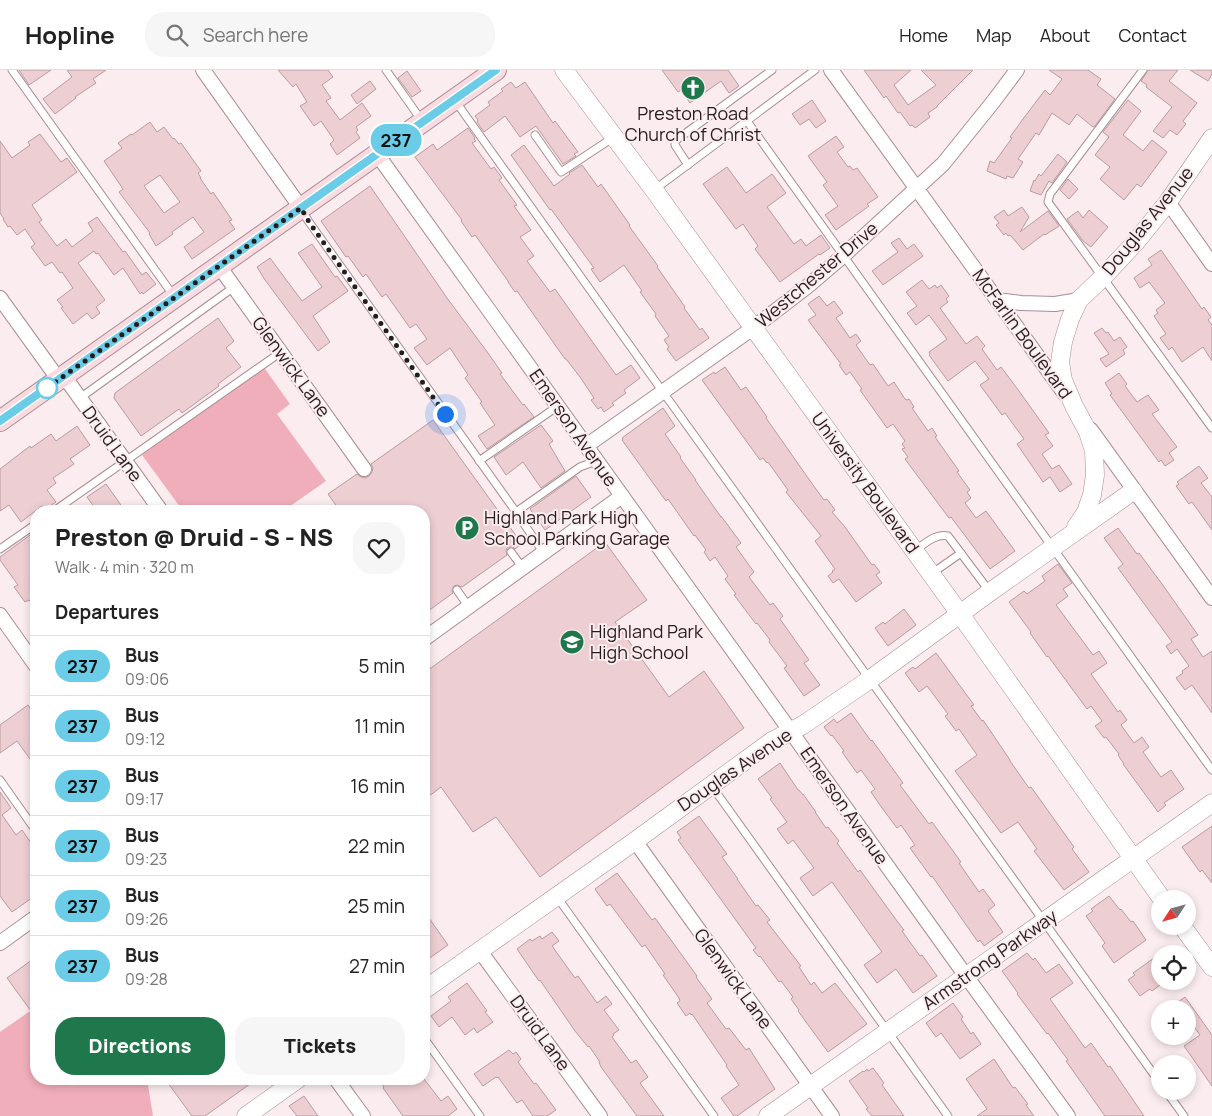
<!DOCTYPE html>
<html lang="en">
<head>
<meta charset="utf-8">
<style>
	body { margin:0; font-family:Manrope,sans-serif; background:#f6f6f6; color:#222; height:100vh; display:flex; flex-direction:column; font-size:19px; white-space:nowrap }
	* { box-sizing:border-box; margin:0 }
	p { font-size:16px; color:#767676 }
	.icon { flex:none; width:28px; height:28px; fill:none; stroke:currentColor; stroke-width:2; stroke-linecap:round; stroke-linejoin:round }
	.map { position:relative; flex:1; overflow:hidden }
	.panel { position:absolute; left:30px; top:435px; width:400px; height:580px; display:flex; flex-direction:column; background:#fff; border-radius:20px; box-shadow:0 2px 8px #0003 }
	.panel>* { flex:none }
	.badge { padding:0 10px; border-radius:16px; font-size:18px; line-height:32px }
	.needle { width:32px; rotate:234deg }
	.buttons { position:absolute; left:1151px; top:820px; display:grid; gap:10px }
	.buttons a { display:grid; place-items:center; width:45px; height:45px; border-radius:50%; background:#fff; box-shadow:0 2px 8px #0003; font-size:25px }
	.you { position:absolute; width:25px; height:25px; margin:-12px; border:4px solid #fff; border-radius:50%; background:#1a73e8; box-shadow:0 0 0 8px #1a73e833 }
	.map>.badge { position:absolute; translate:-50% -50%; box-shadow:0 0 0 2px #fff }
	h2 { padding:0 25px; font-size:19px; line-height:45px }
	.round { display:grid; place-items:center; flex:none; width:52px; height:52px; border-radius:20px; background:#f6f6f6 }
	.summary { display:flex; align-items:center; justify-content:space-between; height:85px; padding:0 25px }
	h1 { font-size:24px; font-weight:800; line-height:38px }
	.primary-button { display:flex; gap:10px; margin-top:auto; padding:10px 25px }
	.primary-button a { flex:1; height:58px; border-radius:20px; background:#1f774c; color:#fff; font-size:20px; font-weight:800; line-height:58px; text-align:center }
	.primary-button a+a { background:#f6f6f6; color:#222 }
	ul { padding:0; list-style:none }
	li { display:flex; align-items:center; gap:15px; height:60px; padding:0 25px; border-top:1px solid #e0e0e0 }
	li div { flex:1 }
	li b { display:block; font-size:19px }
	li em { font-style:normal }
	li .badge { min-width:55px; font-weight:700; text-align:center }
	header { display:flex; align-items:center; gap:30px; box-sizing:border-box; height:70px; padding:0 25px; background:#fff; border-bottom:1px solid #e0e0e0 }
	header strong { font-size:24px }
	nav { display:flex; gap:28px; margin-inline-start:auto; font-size:18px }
	.search { width:350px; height:45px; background:#f6f6f6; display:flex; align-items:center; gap:12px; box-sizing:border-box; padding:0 18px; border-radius:20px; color:#767676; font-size:19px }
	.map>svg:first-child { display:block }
	.green { fill:#f0aeba }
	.building { fill:#edced3; stroke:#b99ba0; fill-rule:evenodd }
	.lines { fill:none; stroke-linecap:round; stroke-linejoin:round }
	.service-casing { stroke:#aa8d92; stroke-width:9 }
	.minor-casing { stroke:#aa8d92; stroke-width:16 }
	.tertiary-casing { stroke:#aa8d92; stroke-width:19 }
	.secondary-casing { stroke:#aa8d92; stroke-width:22 }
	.service { stroke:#fff; stroke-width:7 }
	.minor { stroke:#fff; stroke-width:14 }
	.tertiary { stroke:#fff; stroke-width:18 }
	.secondary { stroke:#f9dae1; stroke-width:20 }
	.line-casing { stroke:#fff; stroke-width:11 }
	.line { stroke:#6bcce7; stroke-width:8 }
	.walk { stroke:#261b1d; stroke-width:5; stroke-dasharray:0 9 }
	.stop-dot { fill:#fff; stroke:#6bcce7; stroke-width:2.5 }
	.labels { text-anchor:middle; stroke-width:4; stroke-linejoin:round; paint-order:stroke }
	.poi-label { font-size:18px; fill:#261b1d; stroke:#fbedef; text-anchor:start }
	.street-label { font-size:18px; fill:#261b1d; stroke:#fbedef }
</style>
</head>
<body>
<header>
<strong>Hopline</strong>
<div class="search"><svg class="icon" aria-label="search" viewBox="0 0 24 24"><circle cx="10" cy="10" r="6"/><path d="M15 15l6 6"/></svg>Search here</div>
<nav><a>Home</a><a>Map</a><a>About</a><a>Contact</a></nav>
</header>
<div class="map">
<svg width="1212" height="1046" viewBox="0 0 1212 1046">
	<rect width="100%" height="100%" fill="#fbedef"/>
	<g class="green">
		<polygon points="263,296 290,334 277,344 326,411 283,441 183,441 142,385"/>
		<polygon points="36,937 36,1009 147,1009 153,1046 0,1046 0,962"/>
	</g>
	<g class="building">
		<polygon points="19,0 51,0 29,15"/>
		<polygon points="67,0 106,0 93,9 96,13 75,27 76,28 55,44 43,29 72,7"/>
		<polygon points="278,0 328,0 333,7 322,15 331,28 326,31 340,50 362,33 371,46 356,57 358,60 356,62 360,68 337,85 330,74 334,70 321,51 314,56 300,36 307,32 296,14 293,17"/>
		<polygon points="662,0 728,0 739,16 729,23 721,11 690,33 681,20 678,22"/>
		<polygon points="864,0 911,0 894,15 908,35 936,15 921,0 973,0 937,36 937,37 928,43 930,47 915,58 912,55 910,56 900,42 898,43 886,26 884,28"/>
		<polygon points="1049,0 1088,0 1101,9 1097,15 1115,29 1095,56 1093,57 1077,44 1069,55 1052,43 1039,65 1036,63 1018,89 1023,92 1013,108 1007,106 1006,109 987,101 990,91 994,93 1012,68 1010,67 1023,49 1045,20 1050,25 1062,9"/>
		<polygon points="1148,0 1178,0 1169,11 1197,33 1183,51 1186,54 1177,65 1170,60 1163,68 1153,61 1172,37 1146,17 1147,15 1141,11"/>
		<polygon points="1190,0 1212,0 1212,4 1208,11"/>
		<polygon points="407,1 421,21 412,27 398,8"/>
		<polygon points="370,11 376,19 357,34 351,25"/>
		<polygon points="511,12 516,18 525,12 553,53 555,51 578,82 574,84 576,86 563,94 536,56 520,67 505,46 484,62 477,52 478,50 475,46 490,35 488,32 503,21 501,19"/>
		<polygon points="812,30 826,51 816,58 809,49 800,55 792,44"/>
		<polygon points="1128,30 1141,41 1123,65 1143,81 1152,70 1167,82 1141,117 1137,114 1124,130 1100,109 1110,97 1095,85 1109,67 1103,62"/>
		<path d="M150 52 157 62 164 57 173 69 174 68 179 74 181 73 201 101 198 103 201 108H200L211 124 213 122 232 150 229 151 235 159 192 189 184 177 204 162 193 147 172 162 173 164 156 176 149 164 150 163 119 122 123 119 104 91 122 78 118 73 131 64 132 65ZM160 105 180 132 164 143 144 116Z"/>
		<polygon points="468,58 475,68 474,69 476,71 472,73 491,99 494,97 502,108 499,110 517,135 514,136 531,160 520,167 534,186 527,191 550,222 555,219 616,305 631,295 640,308 624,320 626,323 612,333 614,335 604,342 601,337 598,339 591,330 594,328 580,307 566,289 565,289 517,221 515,222 508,212 508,211 475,165 472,167 461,151 462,150 415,87 433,74 437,80"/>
		<polygon points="40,64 61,92 67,88 77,102 32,135 42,150 39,152 57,176 66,169 72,177 93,161 88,153 97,147 123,182 125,181 142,205 146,202 156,214 143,224 142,222 140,224 123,198 114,205 98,183 96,184 94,181 78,193 105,230 96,237 100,243 92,249 87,243 73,254 61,238 63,237 57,230 73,218 62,202 60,203 52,192 45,196 31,177 35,174 25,159 17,165 10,156 8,157 3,149 4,149 0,143 0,71 12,88 30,75 28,72"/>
		<polygon points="836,66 844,77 837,82 848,97 850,96 853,100 857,98 878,127 867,134 869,136 836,160 825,145 838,136 823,115 827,112 808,86"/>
		<polygon points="524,75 554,116 570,104 569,103 582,95 598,117 601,114 630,155 629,156 658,196 657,197 685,237 684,238 700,260 702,258 709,268 676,291 667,279 669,277 664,270 669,266 655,246 656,244 640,222 642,221 624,195 600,212 591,199 594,198 551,139 550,140 511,85"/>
		<polygon points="1058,84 1067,92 1052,113 1049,111 1041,125 1030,121 1034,110 1035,111 1039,104 1041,106"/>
		<polygon points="727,97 746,123 772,104 786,123 767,137 794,174 801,169 806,176 821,165 830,178 820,185 819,184 780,212 755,179 758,176 743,154 736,159 703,114"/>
		<polygon points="1068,109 1078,119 1069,129 1060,120"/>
		<polygon points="370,116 447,228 488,283 502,303 500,304 523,335 524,334 534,347 487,379 478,366 495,355 480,333 482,332 465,308 468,305 450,278 427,295 414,278 427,269 416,254 410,258 386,224 382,227 366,204 363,207 348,186 346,187 321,151"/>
		<polygon points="1022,137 1029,147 1020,162 1048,141 1059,156 1045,165 1044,164 1023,180 1010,165 1008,166 1006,163 1004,165 996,155 999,153 994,147 1004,140 1008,146"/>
		<polygon points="1089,140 1108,157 1091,177 1083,171 1067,149 1078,141 1083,148"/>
		<polygon points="899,168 907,179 914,174 923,186 883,215 872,201 898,182 891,173"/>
		<polygon points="312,174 335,207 337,206 348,221 313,246 330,272 318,281 265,210 257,197 270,188 302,231 322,217 298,183"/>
		<polygon points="1161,180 1202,239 1204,237 1211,247 1208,250 1212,255 1212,291 1203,277 1182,292 1172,277 1169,280 1160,268 1166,264 1154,246 1158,243 1156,240 1165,233 1149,212 1140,218 1134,208 1152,195 1148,189"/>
		<polygon points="922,210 929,219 935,215 937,218 941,215 949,226 946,229 948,232 940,238 966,274 977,266 985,276 982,279 997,300 1001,297 1019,321 1049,363 1045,365 1053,376 1042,384 1052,399 1059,395 1072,414 1060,422 1050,407 1043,412 1017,374 1024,369 1005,343 1002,345 980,315 989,309 975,291 948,311 929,285 930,284 929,282 947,269 929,245 916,255 907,243 917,236 906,222"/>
		<polygon points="819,226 827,236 834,231 843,243 836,248 850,268 856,264 861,271 856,275 870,295 873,294 888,316 894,312 905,329 907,330 909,329 914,337 912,338 928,361 932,358 937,366 935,367 959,401 957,402 970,420 967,422 971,428 965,433 976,448 986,441 1015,481 990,499 951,447 949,448 905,389 908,387 902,379 905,378 902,374 905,371 893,354 887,358 860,320 862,319 850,302 846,305 839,295 841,294 808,250 816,245 808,234"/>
		<polygon points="218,248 234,271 226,278 241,297 218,314 219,316 182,343 179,339 141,366 114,328 115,323"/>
		<polygon points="1102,258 1106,263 1108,262 1114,271 1120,267 1127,277 1123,280 1125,284 1106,297 1100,289 1109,284 1094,263"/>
		<polygon points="725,297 741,320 746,317 767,347 766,348 813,415 824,430 827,429 835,440 832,442 845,457 872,495 874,494 880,502 876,505 882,513 856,532 839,509 833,513 828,506 833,502 832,501 835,499 815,471 821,466 786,422 788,420 768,392 767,393 763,388 760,390 702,310 714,302 715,304"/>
		<polygon points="1119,303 1127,314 1125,316 1137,332 1148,325 1159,340 1152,344 1177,377 1169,383 1174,390 1165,396 1161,390 1159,392 1110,325 1112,324 1105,313"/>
		<polygon points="663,338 675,356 665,364 681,387 680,388 696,410 695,410 721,447 721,446 741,473 736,477 754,502 749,507 770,535 773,533 783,546 780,549 809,590 804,593 820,615 804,626 784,598 787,596 769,572 770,570 757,553 756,554 734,525 736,524 725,509 728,506 715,487 710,491 704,482 706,480 695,465 694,466 668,429 666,431 622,370 623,369 622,368"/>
		<polygon points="433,350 522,474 515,479 513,477 508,477 506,480 507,485 462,517 457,515 454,516 452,520 453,523 424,544 424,441 340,441 328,424 357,404 361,407 365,408 369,406 372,402 373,398 371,394"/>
		<polygon points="541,355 553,371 549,374 565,401 541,418 523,392 506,405 494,387"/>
		<polygon points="77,356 90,375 70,389 74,394 53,408 56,413 47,420 56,432 44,440 42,436 21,452 9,435 0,441 0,399 30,376 31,378 51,364 56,371"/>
		<polygon points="1199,396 1208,408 1201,413 1212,427 1212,460 1192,432 1189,434 1176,416 1179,414 1177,412"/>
		<polygon points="576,406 591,427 545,460 530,439"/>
		<polygon points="106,414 116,428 125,441 97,441 87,427"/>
		<polygon points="1118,458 1137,484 1139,483 1162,514 1198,565 1191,569 1203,587 1212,581 1212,643 1192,615 1185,620 1176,608 1183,603 1182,601 1189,596 1177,579 1171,584 1166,576 1172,572 1118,498 1123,494 1104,468"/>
		<polygon points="30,465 36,474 36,527 30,531 29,530 25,532 14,517 18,515 0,490 0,487"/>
		<polygon points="605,472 647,530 615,552 669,627 704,601 744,658 540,807 496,747 473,762 441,717 424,730 424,603"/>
		<polygon points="1058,494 1072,513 1063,519 1068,526 1056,535 1093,585 1099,581 1107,593 1091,604 1118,642 1120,640 1127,650 1121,655 1134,673 1142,667 1149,677 1143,682 1161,707 1171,700 1184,719 1164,733 1166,735 1158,742 1123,694 1124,694 1118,685 1119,684 1106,667 1104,668 1095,656 1102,651 1091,636 1087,639 1048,586 1047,587 1030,563 1031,562 1009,532 1024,521 1027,524 1045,511 1042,506"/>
		<polygon points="904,539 916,555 888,576 875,558 883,552 885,554"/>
		<polygon points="936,583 974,635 971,636 982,651 983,650 1010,690 1010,691 1029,718 1031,717 1074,777 1072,779 1089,802 1064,820 1034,781 1037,779 1018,752 1001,763 955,701 977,685 959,659 956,661 945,646 948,644 927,616 919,622 905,603 913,597 915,599"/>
		<polygon points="28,635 36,647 36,685 30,689 17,671 0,683 0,655"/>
		<polygon points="851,643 871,671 872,670 903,713 900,715 929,754 932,752 961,792 959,793 979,822 983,819 995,835 988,841 1003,862 984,876 980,870 978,872 932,806 931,807 910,778 915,775 901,755 897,758 882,738 871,722 875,719 861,700 857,703 842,682 844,681 832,665 831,666 824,657 834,649 837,653"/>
		<polygon points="780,693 798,720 799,720 803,725 803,724 816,742 815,742 826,758 828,757 839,771 837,773 858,802 860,800 897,851 904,860 902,861 920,886 922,885 937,906 913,923 896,899 877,913 864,895 882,882 832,812 813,826 800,808 814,798 793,770 788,774 777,759 787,752 770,729 772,728 758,709"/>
		<polygon points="0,722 11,738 2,745 16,765 22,760 36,780 36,825 12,842 0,826"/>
		<polygon points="699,746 727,784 722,787 738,809 737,809 756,836 758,835 770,850 767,852 801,896 799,897 811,915 814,912 822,923 835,913 867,954 828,982 798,941 799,940 791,929 793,927 781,911 779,912 760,886 759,887 753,880 756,878 678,770 681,768 677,762"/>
		<polygon points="1212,756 1212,813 1202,800 1200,802 1182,777"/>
		<polygon points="617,803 652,850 655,848 697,906 696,907 712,929 707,933 726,959 729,958 746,980 749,978 775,1019 737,1046 734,1046 721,1028 739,1015 726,996 727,995 692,944 691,945 690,943 686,946 677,933 680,931 679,928 663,905 665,904 645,875 642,877 610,834 607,836 595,819"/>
		<polygon points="1109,826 1120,840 1121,839 1131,852 1133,851 1146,870 1114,893 1102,876 1105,873 1086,846 1093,841 1091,839"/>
		<polygon points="424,841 448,875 424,892"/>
		<polygon points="552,862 559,871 552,876 575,908 578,906 597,933 606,926 612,934 604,940 619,960 613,964 614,965 612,967 631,993 636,990 648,1007 640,1013 664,1046 637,1046 601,997 599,992 600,992 589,976 588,977 575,961 544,916 540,910 539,911 517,879 530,869 532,871 540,866 542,869"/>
		<polygon points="1027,883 1033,890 1035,888 1046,903 1059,894 1073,913 1050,929 1085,978 1091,973 1108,997 1110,996 1144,1046 1105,1046 1066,991 1068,990 1048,963 1047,964 1017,924 1018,923 1002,901"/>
		<polygon points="36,887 36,948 7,908"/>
		<polygon points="1154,888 1160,896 1160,915 1152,921 1150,919 1140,926 1128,910 1135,905 1133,903"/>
		<polygon points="467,913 487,941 485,942 493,952 477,963 474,958 465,965 452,947 439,957 431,946 451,931 448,927"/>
		<polygon points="1185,927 1212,965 1212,1016 1184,976 1200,965 1188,948 1188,939 1168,939"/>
		<polygon points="953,933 963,947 961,949 971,964 973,962 981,974 960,989 941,963 936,967 926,953"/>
		<polygon points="509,980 513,984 516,982 521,989 518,992 523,999 534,1014 536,1013 556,1040 547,1046 533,1046 522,1030 517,1033 498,1007 497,1008 496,1007 483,1016 474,1004"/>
		<polygon points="994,989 1013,1018 1015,1017 1028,1034 1026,1035 1034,1046 977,1046 987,1039 966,1009"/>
		<polygon points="873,998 884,1013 882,1015 904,1046 872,1046 866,1039 868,1038 849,1011 863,1001 864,1002 867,999 868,1001"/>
		<polygon points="165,1009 257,1009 205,1046 192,1046"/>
		<polygon points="378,1009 424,1009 441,1031 448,1026 457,1039 448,1046 403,1046 383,1018 384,1017"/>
		<polygon points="304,1026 318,1046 297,1046 289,1036"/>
	</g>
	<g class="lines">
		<defs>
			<g id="service">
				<polyline points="12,0 173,225"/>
				<polyline points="386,0 422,51"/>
				<polyline points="1143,0 1050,124 1048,132 1212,358"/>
				<polyline points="456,32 663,322 1160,1013"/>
				<polyline points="747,51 1212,700"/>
				<polyline points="535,65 561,102 614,67"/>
				<polyline points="688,95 675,75 675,71 772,0"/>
				<polyline points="654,120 815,0"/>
				<polyline points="302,141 309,152 516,442 543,482"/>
				<polyline points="80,328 234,217"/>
				<polyline points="479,391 558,336"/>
				<polyline points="54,441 281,282"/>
				<polyline points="516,442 580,397 596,391"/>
				<polyline points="0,479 36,454"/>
				<path d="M914 481C925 474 935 463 948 466L990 522"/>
				<polyline points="511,482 522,497"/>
				<polyline points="931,504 961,483"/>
				<polyline points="457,520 468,536"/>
				<polyline points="0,710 36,761"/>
				<polyline points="711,715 948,1046"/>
				<polyline points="557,827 714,1046"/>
				<polyline points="424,968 480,1046"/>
				<polyline points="1166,1021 1184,1046"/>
			</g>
			<g id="minor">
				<polyline points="203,0 301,138"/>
				<polyline points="831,0 1065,324"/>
				<polyline points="377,84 966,906 1068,1046"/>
				<polyline points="1168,132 1212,194"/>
				<polyline points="219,196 364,399"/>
				<polyline points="0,228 59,310"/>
				<polyline points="997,230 1021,233 1055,234 1079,230"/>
				<polyline points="64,306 161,441"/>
				<polyline points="1091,360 1212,528"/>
				<polyline points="586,376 753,258 808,216 843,186 943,94 993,32 1017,0"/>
				<polyline points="0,545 36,596"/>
				<polyline points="424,569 622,426"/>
				<polyline points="635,771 832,1046"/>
				<polyline points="0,873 36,847"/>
				<polyline points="480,881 600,1046"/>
				<polyline points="336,1009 363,1046"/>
			</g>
			<g id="tertiary">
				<polyline points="564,0 654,120 960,544 1162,829"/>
				<polyline points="1076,457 1086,442 1092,425 1095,405 1094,381 1088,362 1074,336 1063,310 1060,292 1063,272 1070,249 1079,230 1102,208 1135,173 1168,132 1212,68"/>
				<polyline points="1182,856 1212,897"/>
				<polyline points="424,920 635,771 772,671 803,655 869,610 990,522 1133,421"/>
				<polyline points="246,1046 298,1009"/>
				<polyline points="768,1046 1212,733"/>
			</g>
			<polyline id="secondary" points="0,351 496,0"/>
		</defs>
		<use href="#service" class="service-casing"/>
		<use href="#minor" class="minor-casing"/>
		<use href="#tertiary" class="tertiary-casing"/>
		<use href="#secondary" class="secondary-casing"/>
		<use href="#service" class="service"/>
		<use href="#minor" class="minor"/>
		<use href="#tertiary" class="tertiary"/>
		<use href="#secondary" class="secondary"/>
	</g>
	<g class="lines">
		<defs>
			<polyline id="line" points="0,351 496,0"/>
		</defs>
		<use href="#line" class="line-casing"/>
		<use href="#line" class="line"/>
		<polyline class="walk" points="47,318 44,320 301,138 309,152 445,344"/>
	</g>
	<defs>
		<symbol id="church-disc" viewBox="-11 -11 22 22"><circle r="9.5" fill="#1f774c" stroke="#fbedef"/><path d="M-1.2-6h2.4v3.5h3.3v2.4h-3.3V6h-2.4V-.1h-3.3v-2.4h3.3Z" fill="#fff"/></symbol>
		<symbol id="parking-disc" viewBox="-11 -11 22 22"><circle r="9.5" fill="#1f774c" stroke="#fbedef"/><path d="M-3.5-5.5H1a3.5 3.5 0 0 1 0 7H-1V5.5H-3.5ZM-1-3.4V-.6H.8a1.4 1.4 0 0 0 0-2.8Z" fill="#fff"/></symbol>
		<symbol id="school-disc" viewBox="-11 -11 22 22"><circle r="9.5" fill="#1f774c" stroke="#fbedef"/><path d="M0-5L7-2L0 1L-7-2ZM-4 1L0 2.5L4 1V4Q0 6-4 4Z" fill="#fff"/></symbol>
	</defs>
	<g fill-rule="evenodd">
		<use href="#church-disc" x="679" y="4" width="28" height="28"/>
		<use href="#parking-disc" x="453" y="444" width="28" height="28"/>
		<use href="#school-disc" x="558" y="558" width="28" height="28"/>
	</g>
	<circle class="stop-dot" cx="47" cy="318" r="10"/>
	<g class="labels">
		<g class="poi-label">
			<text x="693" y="50" text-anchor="middle">Preston Road<tspan x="693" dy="21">Church of Christ</tspan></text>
			<text x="484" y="454">Highland Park High<tspan x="484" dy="21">School Parking Garage</tspan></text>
			<text x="590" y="568">Highland Park<tspan x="590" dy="21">High School</tspan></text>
		</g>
		<g class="street-label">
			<text transform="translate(1148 151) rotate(-51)" y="6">Douglas Avenue</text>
			<text transform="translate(817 205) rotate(-40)" y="6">Westchester Drive</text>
			<text transform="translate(1022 264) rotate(54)" y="6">McFarlin Boulevard</text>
			<text transform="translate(291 297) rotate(54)" y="6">Glenwick Lane</text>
			<text transform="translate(573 358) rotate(55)" y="6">Emerson Avenue</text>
			<text transform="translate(112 374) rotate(54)" y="6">Druid Lane</text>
			<text transform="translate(865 413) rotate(54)" y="6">University Boulevard</text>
			<text transform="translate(735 700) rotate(-34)" y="6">Douglas Avenue</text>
			<text transform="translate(844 736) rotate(55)" y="6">Emerson Avenue</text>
			<text transform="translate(990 890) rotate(-35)" y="6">Armstrong Parkway</text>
			<text transform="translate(733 909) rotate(54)" y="6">Glenwick Lane</text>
			<text transform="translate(540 963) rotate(54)" y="6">Druid Lane</text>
		</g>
	</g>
</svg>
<div class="buttons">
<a><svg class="needle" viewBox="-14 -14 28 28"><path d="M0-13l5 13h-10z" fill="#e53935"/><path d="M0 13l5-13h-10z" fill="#767676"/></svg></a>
<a><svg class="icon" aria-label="locate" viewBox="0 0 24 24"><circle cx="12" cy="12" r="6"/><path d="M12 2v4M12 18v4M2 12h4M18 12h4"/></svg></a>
<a>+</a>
<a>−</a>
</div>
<div class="you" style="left:445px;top:344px"></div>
<b class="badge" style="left:396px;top:70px;background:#6bcce7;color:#111">237</b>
<section class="panel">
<div class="summary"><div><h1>Preston @ Druid - S - NS</h1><p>Walk · 4 min · 320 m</p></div><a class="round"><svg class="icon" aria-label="heart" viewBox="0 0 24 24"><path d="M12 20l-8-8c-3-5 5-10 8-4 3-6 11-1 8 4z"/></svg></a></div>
<h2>Departures</h2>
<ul>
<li><span class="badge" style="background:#6bcce7;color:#111">237</span><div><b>Bus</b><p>09:06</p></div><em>5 min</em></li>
<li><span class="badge" style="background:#6bcce7;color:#111">237</span><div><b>Bus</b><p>09:12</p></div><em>11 min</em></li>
<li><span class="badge" style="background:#6bcce7;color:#111">237</span><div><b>Bus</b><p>09:17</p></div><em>16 min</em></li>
<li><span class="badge" style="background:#6bcce7;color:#111">237</span><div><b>Bus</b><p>09:23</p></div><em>22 min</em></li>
<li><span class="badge" style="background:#6bcce7;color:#111">237</span><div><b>Bus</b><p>09:26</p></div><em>25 min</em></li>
<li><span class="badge" style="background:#6bcce7;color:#111">237</span><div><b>Bus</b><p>09:28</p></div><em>27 min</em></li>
</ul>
<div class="primary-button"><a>Directions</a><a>Tickets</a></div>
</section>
</div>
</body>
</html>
